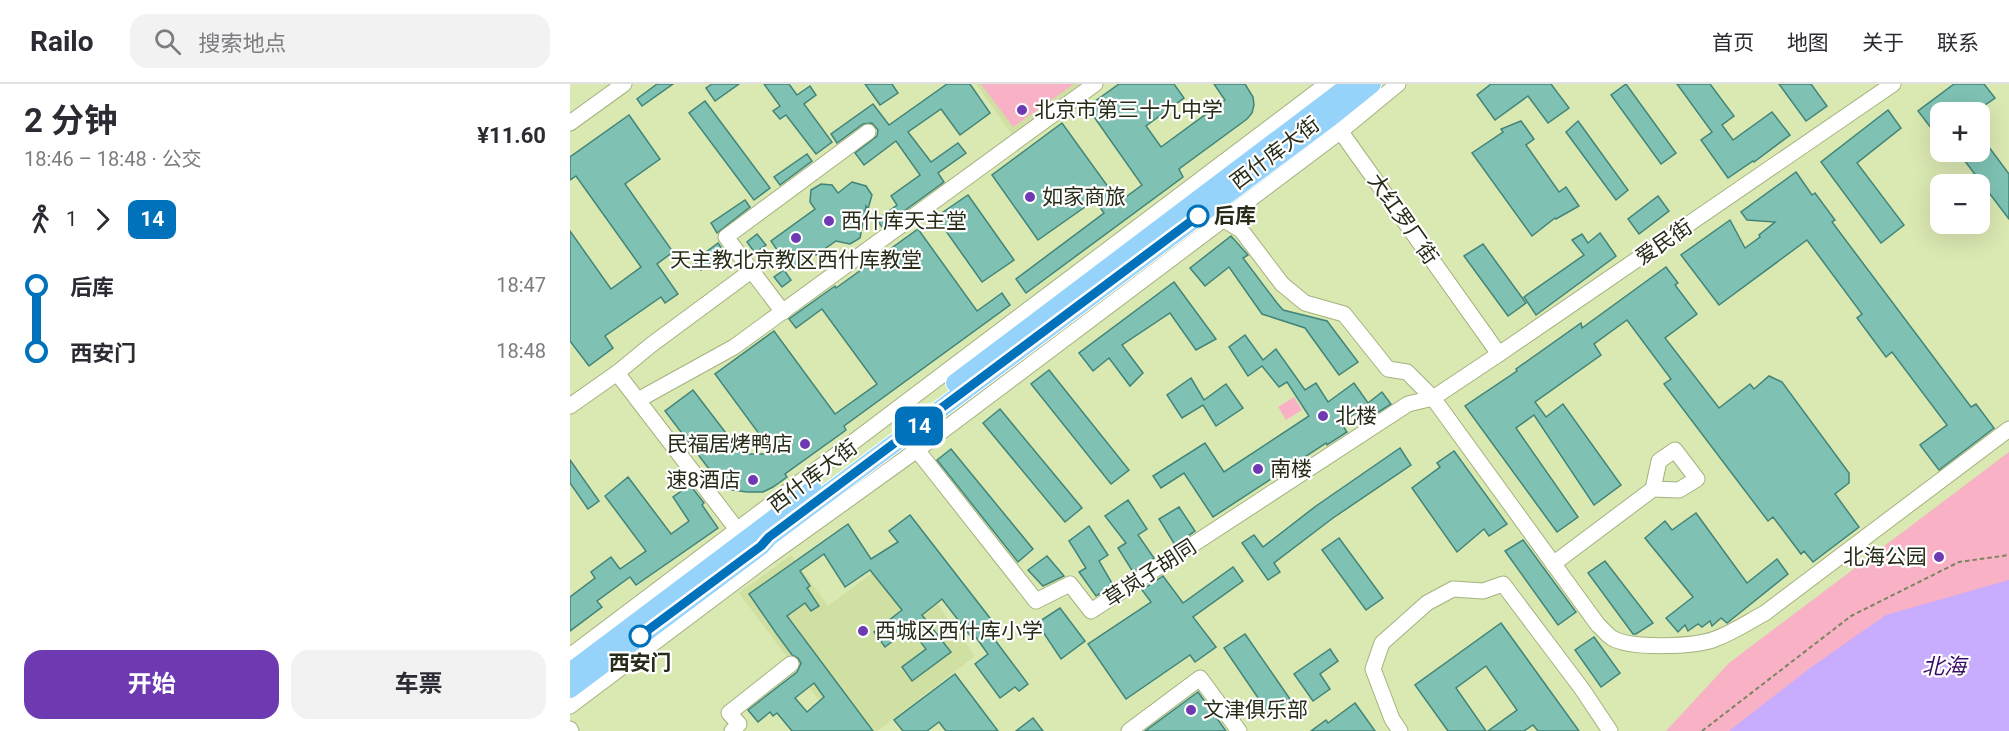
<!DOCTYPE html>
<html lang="zh">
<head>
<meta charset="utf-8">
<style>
	body { margin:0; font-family:Roboto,"Noto Sans SC",sans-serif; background:#f2f2f3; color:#2b2b33; height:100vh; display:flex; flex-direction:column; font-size:22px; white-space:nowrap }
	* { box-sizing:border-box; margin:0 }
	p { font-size:20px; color:#7c7c81 }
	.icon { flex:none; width:33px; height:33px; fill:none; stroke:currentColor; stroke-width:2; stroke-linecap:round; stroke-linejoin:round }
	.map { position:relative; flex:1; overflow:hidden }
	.side { display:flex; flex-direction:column; background:#fff; width:570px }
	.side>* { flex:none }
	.badge { padding:0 12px; border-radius:9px; font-size:21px; line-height:39px }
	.buttons { position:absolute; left:1360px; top:18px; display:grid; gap:12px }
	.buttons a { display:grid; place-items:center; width:60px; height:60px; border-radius:12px; background:#fff; box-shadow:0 6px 24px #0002; font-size:30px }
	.map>.badge { position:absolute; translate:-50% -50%; box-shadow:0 0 0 3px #fff }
	.legs { display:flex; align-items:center; gap:9px; height:66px; padding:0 24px; font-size:20px }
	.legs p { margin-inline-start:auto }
	.headline { display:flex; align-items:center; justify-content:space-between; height:102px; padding:0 24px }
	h1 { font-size:33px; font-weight:700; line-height:45px }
	.primary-button { display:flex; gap:12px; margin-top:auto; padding:12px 24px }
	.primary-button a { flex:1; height:69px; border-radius:18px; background:#6e3ab1; color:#fff; font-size:24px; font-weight:700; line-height:69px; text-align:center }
	.primary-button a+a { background:#f2f2f3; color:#2b2b33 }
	ul { padding:0 24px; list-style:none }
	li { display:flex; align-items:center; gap:21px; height:66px; font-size:22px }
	li i { display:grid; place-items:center; width:9px; height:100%; margin:0 8px; background:currentColor }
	li i::after { content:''; width:15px; height:15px; margin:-8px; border:4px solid; border-radius:50%; background:#fff }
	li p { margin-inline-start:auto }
	li:first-child i { background:linear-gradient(#0000 50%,currentColor 0) }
	li:last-child i { background:linear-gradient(currentColor 50%,#0000 0) }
	header { display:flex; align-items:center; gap:36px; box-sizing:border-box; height:84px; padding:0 30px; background:#fff; border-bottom:2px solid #e1e1e2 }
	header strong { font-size:28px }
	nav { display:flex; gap:33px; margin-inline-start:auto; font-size:21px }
	.search { width:420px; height:54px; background:#f2f2f3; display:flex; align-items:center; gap:15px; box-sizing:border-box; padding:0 21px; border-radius:18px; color:#7c7c81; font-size:22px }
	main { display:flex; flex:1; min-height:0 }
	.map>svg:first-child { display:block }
	.built { fill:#d0dfa2 }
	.green { fill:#f9b1c6 }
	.water { fill:#c8acfd }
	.building { fill:#7fc2b4; stroke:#428578; stroke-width:1.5; fill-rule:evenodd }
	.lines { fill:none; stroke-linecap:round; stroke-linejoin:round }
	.minor-casing { stroke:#a5b27e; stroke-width:17 }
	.major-casing { stroke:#fff; stroke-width:20 }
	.path { stroke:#7b8460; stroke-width:2; stroke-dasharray:4.5 3; stroke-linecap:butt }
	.minor { stroke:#fff; stroke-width:15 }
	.major { stroke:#95d3fa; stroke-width:18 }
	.line-1-casing { stroke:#fff; stroke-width:14 }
	.line-1 { stroke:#0072bc; stroke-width:9 }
	.poi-dot { fill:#6e3ab1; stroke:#fff; stroke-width:2 }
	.stop-1-dot { fill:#fff; stroke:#0072bc; stroke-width:3 }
	.labels { text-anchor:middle; stroke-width:4.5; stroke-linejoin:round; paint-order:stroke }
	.poi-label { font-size:21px; fill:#272c18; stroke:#fff; text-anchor:start }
	.street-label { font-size:21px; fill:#272c18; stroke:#fff }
	.stop-label { font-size:21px; font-weight:bold; fill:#272c18; stroke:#fff; text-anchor:start }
	.water-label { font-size:22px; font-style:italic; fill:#390d67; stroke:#fff }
</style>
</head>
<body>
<header>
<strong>Railo</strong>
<div class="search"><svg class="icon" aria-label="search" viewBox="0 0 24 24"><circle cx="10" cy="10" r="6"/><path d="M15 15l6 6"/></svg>搜索地点</div>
<nav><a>首页</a><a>地图</a><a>关于</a><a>联系</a></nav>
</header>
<main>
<section class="side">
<div class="headline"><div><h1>2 分钟</h1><p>18:46 – 18:48 · 公交</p></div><b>¥11.60</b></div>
<div class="legs"><svg class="icon" aria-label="walk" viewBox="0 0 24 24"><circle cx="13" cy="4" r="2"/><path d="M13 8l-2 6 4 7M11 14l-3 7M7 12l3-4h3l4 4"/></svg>1<svg class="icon" aria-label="forward" viewBox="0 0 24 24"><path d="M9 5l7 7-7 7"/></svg><b class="badge" style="background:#0072bc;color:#fff">14</b></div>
<ul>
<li><i style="color:#0072bc"></i><b>后库</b><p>18:47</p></li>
<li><i style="color:#0072bc"></i><b>西安门</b><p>18:48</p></li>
</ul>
<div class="primary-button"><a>开始</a><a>车票</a></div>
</section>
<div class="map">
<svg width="1439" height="647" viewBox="0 0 1439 647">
	<rect width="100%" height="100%" fill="#dae8b2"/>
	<g class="built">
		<polygon points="406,0 516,0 443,52"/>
		<polygon points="330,468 405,572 307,647 272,647 169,509 221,471 258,522"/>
	</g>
	<g class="green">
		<polygon points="411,0 504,0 443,43"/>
		<polygon points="724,313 732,326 716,336 708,323"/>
		<polygon points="1439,368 1439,647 1096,647 1159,579"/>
	</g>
	<polygon class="water" points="1439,496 1439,647 1159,647 1240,584 1316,531"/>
	<g class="building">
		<polygon points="87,0 103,0 72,22 67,15"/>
		<polygon points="142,0 169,0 145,17 136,4"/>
		<polygon points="194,0 219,0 227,11 240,2 246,11 234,20 262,58 246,70 216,31 210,35 203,27 210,22"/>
		<polygon points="295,0 322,0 328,9 310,21"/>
		<polygon points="377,0 400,0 420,29 390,51 371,25 338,48 361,78 388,59 396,69 368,89 374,98 312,143 307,136 327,121 321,112 350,91 326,57 294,81 285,69 307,52 308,46 302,39 293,40 267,59 261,50 303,20 319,41"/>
		<polygon points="549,0 604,0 614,14 576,42 591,63 655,16 644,0 675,0 683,13 684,21 682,29 677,35 609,85 613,93 456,209 446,195 534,129 525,116 468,156 422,91 492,39 549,118 572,101 517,23"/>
		<polygon points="921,0 981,0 999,24 978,39 958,12 925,36 907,11"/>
		<polygon points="1056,0 1106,69 1091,80 1041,11"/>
		<polygon points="1107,0 1140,0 1164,32 1152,41 1163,56 1202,28 1220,51 1184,78 1183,77 1158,94 1131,56 1142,48"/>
		<polygon points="1209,0 1241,0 1257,22 1236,37"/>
		<polygon points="1384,0 1414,0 1425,14 1405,28 1371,28 1371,57 1348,27"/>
		<polygon points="135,17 200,104 184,116 119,29"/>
		<polygon points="1318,26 1331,44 1287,79 1334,141 1311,159 1251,78"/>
		<polygon points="59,31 90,75 55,100 103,168 87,180 108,210 95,219 91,213 35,252 43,264 19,282 0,257 0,147 41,205 71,183 6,92 0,96 0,73"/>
		<polygon points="951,37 964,55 956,61 989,108 996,103 1009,122 986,135 985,134 962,152 902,69 933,48 931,45"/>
		<polygon points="1008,37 1058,106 1046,116 996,48"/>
		<polygon points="1410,51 1439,90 1439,135 1388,68 1410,68"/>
		<polygon points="237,70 242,77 210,101 204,93"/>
		<polygon points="1226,88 1242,111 1245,109 1265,136 1262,138 1401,323 1406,320 1424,344 1369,386 1350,361 1377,341 1322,268 1316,273 1287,234 1292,230 1237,156 1149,221 1111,171 1160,136 1175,164 1190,153 1189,151 1205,138 1177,136 1171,128"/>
		<polygon points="282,98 296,102 302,111 298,125 296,122 290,154 280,160 266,157 246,171 243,168 220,185 201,157 245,125 240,118 241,106 251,100 262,101 268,109"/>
		<polygon points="398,111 444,176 412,198 366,133"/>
		<polygon points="1088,112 1099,127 1069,150 1058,135"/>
		<polygon points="175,116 180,123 147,149 141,139"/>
		<polygon points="348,145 407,227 432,209 440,221 274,342 276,346 215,390 217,393 203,403 193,408 177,408 163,406 152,402 95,327 123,306 172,370 204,370 145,290 204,247 265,330 307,300 252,225 226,244 219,235 265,202 266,204"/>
		<polygon points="1030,149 1046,172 966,231 954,213 1014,171 1002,156 1012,150 1018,159"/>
		<polygon points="187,150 196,161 185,169 177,158"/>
		<polygon points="661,152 678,171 673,174 707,219 713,226 757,237 788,278 769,291 735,244 692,230 659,183 635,202 620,184"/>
		<polygon points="148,159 155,169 131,186 124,177"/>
		<polygon points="913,160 956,219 938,232 894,172"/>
		<polygon points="1096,183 1108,199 1105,201 1127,230 1095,254 1149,324 1180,300 1184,305 1199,292 1212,298 1279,389 1279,399 1265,410 1289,443 1243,478 1234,467 1231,470 1203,433 1198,437 1094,300 1101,295 1057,236 1024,260 1031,271 965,318 976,333 993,320 1051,401 1024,421 964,331 946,344 1008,433 987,448 895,322 947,287 946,285 1011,239 1012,244"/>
		<polygon points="214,186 221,196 212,203 204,193"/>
		<polygon points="604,198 646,255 626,266 600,229 552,261 573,289 560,302 539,274 523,287 509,269"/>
		<polygon points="675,251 693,276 706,265 735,306 746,299 758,318 784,299 798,319 812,308 821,320 793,338 786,329 771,339 777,348 757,361 756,359 643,433 614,389 591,404 583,392 635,359 654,388 739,332 717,298 709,303 692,282 678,292 659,263"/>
		<polygon points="479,286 559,386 541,400 461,300"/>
		<polygon points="621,294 634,316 656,300 673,324 646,342 633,321 612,334 597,311"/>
		<polygon points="430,325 512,424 495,438 413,339"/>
		<polygon points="830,364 841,381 763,434 704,479 710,488 698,496 672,459 684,451 693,463 746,422"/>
		<polygon points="381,365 463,465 448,478 367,376"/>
		<polygon points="884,367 937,440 919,452 914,445 887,468 842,404 870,383 867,379"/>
		<polygon points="0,376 29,417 18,425 0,399"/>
		<polygon points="58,393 101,450 119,437 103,413 120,401 134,419 132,421 148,444 66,501 60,493 27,517 32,523 0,547 0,513 25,494 21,488 41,473 50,485 76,467 35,412"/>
		<polygon points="558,416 577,445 568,451 584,474 563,488 548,464 556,459 535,432"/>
		<polygon points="609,423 625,447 605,461 589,435"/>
		<polygon points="1126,429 1177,499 1207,475 1218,490 1157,539 1151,534 1142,542 1140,537 1132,543 1128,540 1118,547 1115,541 1108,548 1096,534 1123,513 1075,454 1095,437 1102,446"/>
		<path d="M340 431 423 538 416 544 458 600 449 607 445 603 430 614 405 580 418 570 405 552 402 554 372 515 352 531 381 568 342 597 332 583 356 565 340 544 315 563 304 548 332 526 300 486 275 503 254 470 230 487 240 502 237 504 249 522 241 527 235 519 217 532 303 647H222L207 629 203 632 200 628 188 638 178 626 227 588 231 579 228 574 222 571 206 549 179 510 278 440 301 475 328 458 319 447ZM244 599 254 613 237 628 225 614Z"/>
		<polygon points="519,442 538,471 529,477 543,501 526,512 509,488 516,484 499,457"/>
		<polygon points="769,454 813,514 796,526 752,466"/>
		<polygon points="953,456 1006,528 988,541 935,467"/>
		<polygon points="477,472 494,492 473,502 458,486"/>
		<polygon points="1035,477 1083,539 1066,550 1063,550 1018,489"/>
		<polygon points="663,483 673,497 623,533 646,563 625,578 620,571 556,615 518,560 581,518 572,506 593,492 613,519"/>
		<polygon points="490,524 515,557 491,575 467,539"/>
		<polygon points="931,539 1009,647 968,647 963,641 954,647 918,647 947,626 916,582 886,604 916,647 878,647 845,601"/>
		<polygon points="675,550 720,615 699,630 654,564"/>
		<polygon points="1024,553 1050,589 1031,603 1005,566"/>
		<polygon points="760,565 768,577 750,590 760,605 743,617 724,590"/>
		<polygon points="385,590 428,647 376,647 369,638 357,647 333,647 324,636"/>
		<polygon points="628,608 656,647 575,647"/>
		<polygon points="785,619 805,647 741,647 756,636 758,639"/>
		<polygon points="463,634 473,647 446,647"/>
	</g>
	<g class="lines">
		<defs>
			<g id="minor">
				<polyline points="0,39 54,0"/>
				<polyline points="766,41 929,270"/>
				<path d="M637 126 671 146 712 200 735 219 774 230 818 285 837 288 863 314 1028 541C1033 545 1037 551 1042 554 1060 565 1125 563 1145 555 1162 549 1178 538 1195 529L1439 345"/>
				<polyline points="213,228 156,153 298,48"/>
				<polyline points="47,289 81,261 181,187"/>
				<polyline points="68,316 164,263 525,0"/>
				<polyline points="0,322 47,289 172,452"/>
				<polyline points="347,366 466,517 500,500 521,527 838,320 863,314 929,270 1323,0"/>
				<polyline points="983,480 1083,405 1109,406 1127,395 1105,366 1089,377 1083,405"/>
				<polyline points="0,572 757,0"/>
				<polyline points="0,622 198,473 347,366 771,47 828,0"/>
				<polyline points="0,645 1,647"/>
				<polyline points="162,647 169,640 159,629 221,580"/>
				<polyline points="559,647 630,594 669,647"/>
				<polyline points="830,647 822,635 803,585 812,559 857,519 883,505 913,507 933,500 1012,605 1040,647"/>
			</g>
			<g id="major">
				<polyline points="385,299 781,0"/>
				<polyline points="0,588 243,405"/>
				<polyline points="0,605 191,462 199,453 761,33 802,0"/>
			</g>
		</defs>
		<use href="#minor" class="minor-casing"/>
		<use href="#major" class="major-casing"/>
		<polyline class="path" points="1132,647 1281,532 1389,478 1439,471"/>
		<use href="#minor" class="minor"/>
		<use href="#major" class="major"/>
	</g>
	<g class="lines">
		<defs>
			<polyline id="line-1" points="70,552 191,462 199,453 628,132"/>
		</defs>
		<use href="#line-1" class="line-1-casing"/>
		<use href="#line-1" class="line-1"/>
	</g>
	<g class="poi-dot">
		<circle cx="452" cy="26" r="6"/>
		<circle cx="460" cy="113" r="6"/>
		<circle cx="259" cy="137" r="6"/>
		<circle cx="226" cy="154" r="6"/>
		<circle cx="753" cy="332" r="6"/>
		<circle cx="235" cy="360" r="6"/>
		<circle cx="688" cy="385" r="6"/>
		<circle cx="183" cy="396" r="6"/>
		<circle cx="1369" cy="473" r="6"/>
		<circle cx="293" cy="547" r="6"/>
		<circle cx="621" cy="626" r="6"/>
	</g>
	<g class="stop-1-dot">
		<circle cx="628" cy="132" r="10"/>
		<circle cx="70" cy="552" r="10"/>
	</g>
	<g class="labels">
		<g class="poi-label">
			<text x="464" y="33">北京市第三十九中学</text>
			<text x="472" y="120">如家商旅</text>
			<text x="271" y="144">西什库天主堂</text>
			<text x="226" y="183" text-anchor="middle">天主教北京教区西什库教堂</text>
			<text x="765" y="339">北楼</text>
			<text x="223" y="367" text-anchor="end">民福居烤鸭店</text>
			<text x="700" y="392">南楼</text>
			<text x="171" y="403" text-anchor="end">速8酒店</text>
			<text x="1357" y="480" text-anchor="end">北海公园</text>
			<text x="305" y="554">西城区西什库小学</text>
			<text x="633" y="633">文津俱乐部</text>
		</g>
		<g class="street-label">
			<text transform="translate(705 69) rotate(-37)" y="7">西什库大街</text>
			<text transform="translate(833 135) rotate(55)" y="7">大红罗厂街</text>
			<text transform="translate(1094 158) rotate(-34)" y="7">爱民街</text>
			<text transform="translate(243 392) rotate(-37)" y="7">西什库大街</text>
			<text transform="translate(580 489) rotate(-33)" y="7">草岚子胡同</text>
		</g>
		<g class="stop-label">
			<text x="644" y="139">后库</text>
			<text x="70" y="586" text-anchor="middle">西安门</text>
		</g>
		<g class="water-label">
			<text x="1374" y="590">北海</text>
		</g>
	</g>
</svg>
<div class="buttons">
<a>+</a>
<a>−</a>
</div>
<b class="badge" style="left:349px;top:342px;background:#0072bc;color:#fff">14</b>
</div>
</main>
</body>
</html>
